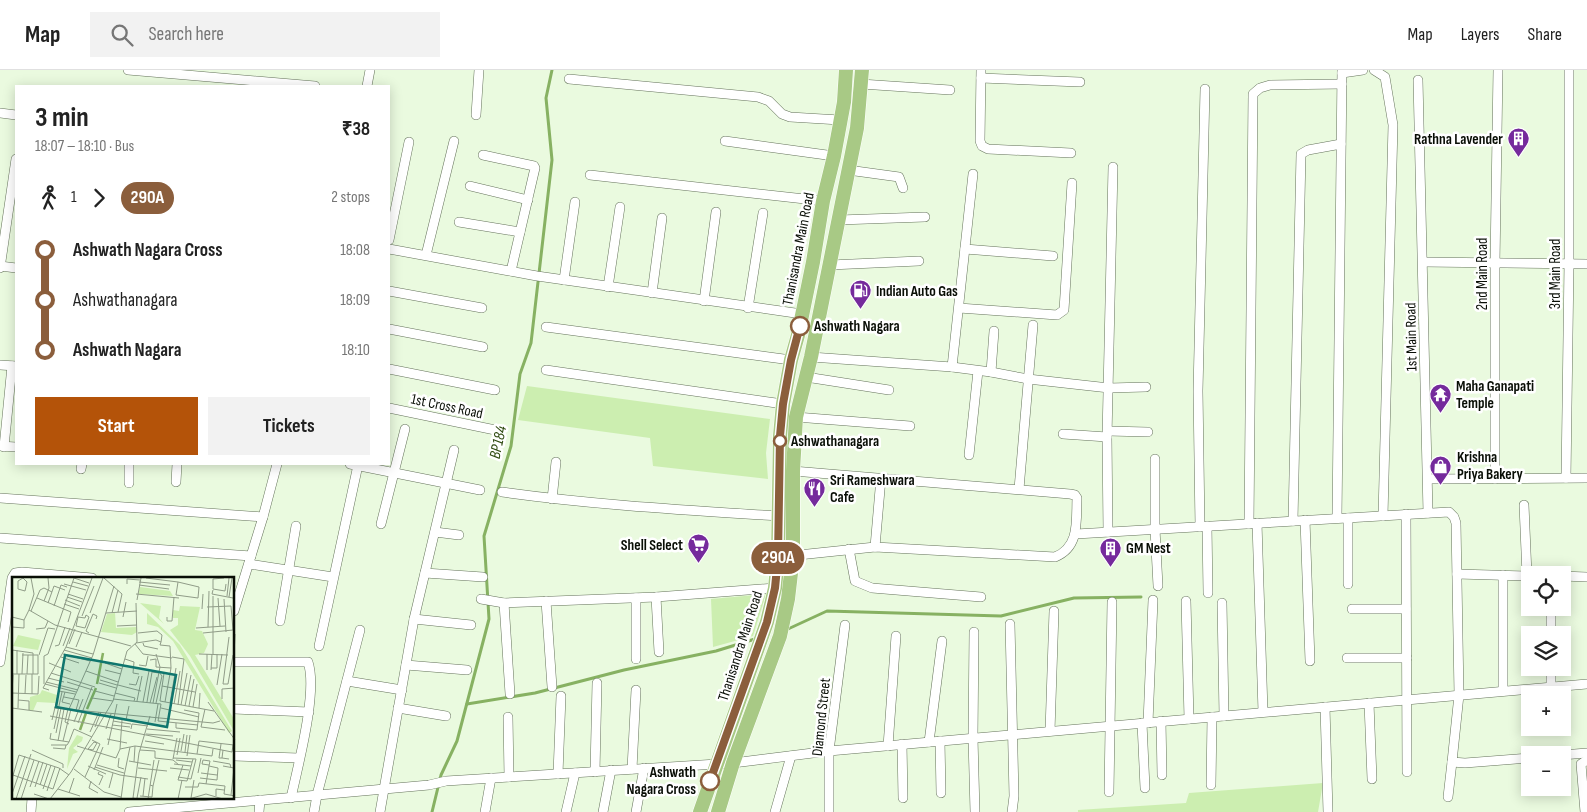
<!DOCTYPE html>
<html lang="en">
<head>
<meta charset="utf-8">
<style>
	body { margin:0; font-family:"Sofia Sans Condensed",sans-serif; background:#f2f2f2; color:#222; height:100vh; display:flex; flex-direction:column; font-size:19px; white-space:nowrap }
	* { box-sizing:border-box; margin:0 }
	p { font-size:16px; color:#767676 }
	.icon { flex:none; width:28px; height:28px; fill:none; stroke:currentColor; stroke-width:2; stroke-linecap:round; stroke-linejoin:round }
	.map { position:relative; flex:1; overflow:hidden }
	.drawer { position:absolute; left:15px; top:15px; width:375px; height:380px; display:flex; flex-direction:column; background:#fff; border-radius:0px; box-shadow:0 2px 12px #0003 }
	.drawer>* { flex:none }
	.badge { padding:0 10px; border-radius:16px; font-size:18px; line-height:32px }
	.tools { position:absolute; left:1521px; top:496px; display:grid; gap:10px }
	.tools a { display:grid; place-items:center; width:50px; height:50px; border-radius:0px; background:#fff; box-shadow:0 2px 12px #0003; font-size:25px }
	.map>.badge { position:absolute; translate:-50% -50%; box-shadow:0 0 0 2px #fff }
	.legs { display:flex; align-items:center; gap:8px; height:55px; padding:0 20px; font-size:16px }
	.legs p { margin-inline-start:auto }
	.summary { display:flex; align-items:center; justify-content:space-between; height:85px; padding:0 20px }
	h1 { font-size:28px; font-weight:700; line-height:38px }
	.primary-button { display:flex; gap:10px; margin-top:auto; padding:10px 20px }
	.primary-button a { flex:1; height:58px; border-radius:0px; background:#b45309; color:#fff; font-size:20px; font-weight:700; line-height:58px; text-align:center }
	.primary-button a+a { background:#f2f2f2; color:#222 }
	ul { padding:0 20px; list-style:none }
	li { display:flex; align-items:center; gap:18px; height:50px; font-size:19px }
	li i { display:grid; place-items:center; width:8px; height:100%; margin:0 6px; background:currentColor }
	li i::after { content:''; width:12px; height:12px; margin:-6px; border:4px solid; border-radius:50%; background:#fff }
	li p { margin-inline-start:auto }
	li:first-child i { background:linear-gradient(#0000 50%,currentColor 0) }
	li:last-child i { background:linear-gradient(currentColor 50%,#0000 0) }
	header { display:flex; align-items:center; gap:30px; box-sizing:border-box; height:70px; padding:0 25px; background:#fff; border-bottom:1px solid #e0e0e0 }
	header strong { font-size:24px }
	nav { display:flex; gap:28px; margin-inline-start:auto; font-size:18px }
	.search { width:350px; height:45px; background:#f2f2f2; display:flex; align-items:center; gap:12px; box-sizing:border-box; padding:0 18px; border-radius:0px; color:#767676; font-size:19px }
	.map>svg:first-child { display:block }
	.green { fill:#cceeb0 }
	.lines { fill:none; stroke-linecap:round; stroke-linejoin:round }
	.stream { stroke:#87b162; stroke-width:3 }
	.street-casing { stroke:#65735b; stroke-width:10 }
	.primary-casing { stroke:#fff; stroke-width:15 }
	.street { stroke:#fff; stroke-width:9 }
	.primary { stroke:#a8c985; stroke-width:14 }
	.line-1-casing { stroke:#fff; stroke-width:11 }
	.line-1 { stroke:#8b5e3c; stroke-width:8 }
	.stop-1-dot { fill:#fff; stroke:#8b5e3c; stroke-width:2.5 }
	.labels { text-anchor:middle; stroke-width:5; stroke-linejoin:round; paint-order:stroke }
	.poi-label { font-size:15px; font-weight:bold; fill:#090e06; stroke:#fff; text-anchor:start }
	.street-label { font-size:15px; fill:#090e06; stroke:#fff }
	.stop-label { font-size:15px; font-weight:bold; fill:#090e06; stroke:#fff; text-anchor:start }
	.water-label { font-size:16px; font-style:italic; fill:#304b12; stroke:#fff }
	.inset-river { fill:none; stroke:#87b162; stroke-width:2.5 }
	.inset-road { fill:none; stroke:#909c88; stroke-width:1 }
	.view { fill:#0f766e; fill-opacity:0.15; stroke:#0f766e; stroke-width:2.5 }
	.inset-edge { fill:none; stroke:#090e06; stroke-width:2.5 }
</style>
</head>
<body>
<header>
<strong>Map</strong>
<div class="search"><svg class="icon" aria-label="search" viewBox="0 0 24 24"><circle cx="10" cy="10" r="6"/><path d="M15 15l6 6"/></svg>Search here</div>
<nav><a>Map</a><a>Layers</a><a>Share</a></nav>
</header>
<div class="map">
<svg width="1587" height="742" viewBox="0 0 1587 742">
	<rect width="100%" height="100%" fill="#eafadf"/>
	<g class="green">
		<polygon points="527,316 770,349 766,383 768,409 653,396 650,368 518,350"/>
		<polygon points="766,524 753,566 713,577 711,529"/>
		<polygon points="1323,713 1318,742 1078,742 1078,740 1186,733 1189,723"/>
	</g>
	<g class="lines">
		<g class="stream">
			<polyline points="788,559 827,541 1001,546 1074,528 1141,527"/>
			<polyline points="467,634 535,623 624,600 716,581 755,569"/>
			<polyline points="432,742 441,705 457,671 489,549 484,466 511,376 520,304 531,273 552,90 546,28 552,0"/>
		</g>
		<defs>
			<g id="street">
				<polyline points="128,0 315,16"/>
				<polyline points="981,0 980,71 982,76 988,79 1071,83"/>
				<polyline points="1374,0 1385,7 1393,55 1383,446"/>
				<polyline points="1342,3 1363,0"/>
				<polyline points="981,8 1080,12"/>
				<polyline points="569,9 758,27 769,31 782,44 790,47 840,50"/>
				<polyline points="1418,10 1428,443"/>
				<polyline points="861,14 950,20"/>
				<polyline points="367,16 370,0"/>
				<polyline points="0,43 16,45"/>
				<polyline points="476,45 479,0"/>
				<polyline points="725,71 834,86"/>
				<polyline points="483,85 534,96 535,98 511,201"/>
				<polyline points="848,100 899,107 903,118"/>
				<polyline points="590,105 823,131"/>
				<polyline points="470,116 528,130"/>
				<polyline points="839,150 925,147"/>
				<polyline points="459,152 520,162"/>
				<polyline points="389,170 409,72"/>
				<polyline points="389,179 537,206 802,244"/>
				<polyline points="965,179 1053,186"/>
				<polyline points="426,185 454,71"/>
				<polyline points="1423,192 1587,194"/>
				<polyline points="830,195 919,191"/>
				<polyline points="0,196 16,198"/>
				<polyline points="0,198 16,89"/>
				<polyline points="564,210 575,132"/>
				<polyline points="608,217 620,137"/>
				<polyline points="389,221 482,238"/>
				<polyline points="652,223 662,148"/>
				<polyline points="704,231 716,142"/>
				<polyline points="748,238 763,143"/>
				<polyline points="959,238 1057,245 1064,240 1072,113"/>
				<polyline points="546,257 791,290"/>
				<polyline points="389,259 483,277"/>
				<polyline points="811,287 952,297 991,302 1028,309 1109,318 1146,317"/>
				<polyline points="0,295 16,296"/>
				<polyline points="952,297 973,104"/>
				<polyline points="389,299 495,320"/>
				<polyline points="546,300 783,334"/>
				<polyline points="991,302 994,261"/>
				<polyline points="806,307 889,320"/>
				<polyline points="389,338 500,361"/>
				<polyline points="796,347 910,356"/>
				<polyline points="1108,361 1148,362"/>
				<polyline points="1063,364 1107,367"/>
				<polyline points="0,376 16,377"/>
				<polyline points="4,377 12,296"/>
				<polyline points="969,385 978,301"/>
				<polyline points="1155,389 1155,459 1158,516"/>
				<polyline points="350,394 480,420"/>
				<polyline points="81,399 82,394"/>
				<polyline points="1566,408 1569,194 1569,0"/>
				<polyline points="1428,409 1587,408"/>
				<polyline points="1495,409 1495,193 1498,0"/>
				<polyline points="176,412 177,394"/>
				<polyline points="129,413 129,394"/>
				<polyline points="1019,419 1033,255"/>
				<path d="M502 422C594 435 686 440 779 446"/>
				<polyline points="0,428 263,447"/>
				<polyline points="552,429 556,392"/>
				<polyline points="1524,435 1527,505"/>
				<polyline points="1406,444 1407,702"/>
				<polyline points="1337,448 1342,0"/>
				<polyline points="1305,450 1310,591"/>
				<polyline points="1293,451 1301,84 1308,80 1341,74"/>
				<polyline points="1257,453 1263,642"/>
				<polyline points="381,454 405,359"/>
				<polyline points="1249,454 1253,24 1260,18 1270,15 1342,14"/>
				<polyline points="1207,456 1208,523"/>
				<polyline points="1200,457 1198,321 1205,19"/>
				<polyline points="435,462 459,465"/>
				<polyline points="1108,462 1107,367 1113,97"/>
				<polyline points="1076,464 1449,442 1454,447 1456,453 1459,625 1452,692 1465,693 1530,688"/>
				<polyline points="0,468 251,486"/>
				<polyline points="875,477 881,408"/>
				<polyline points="849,479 855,511 872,518 981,527"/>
				<path d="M789 486 875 477 1055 487C1080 477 1076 451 1077 428L1075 425 1070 424 793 401"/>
				<polyline points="249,494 333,507"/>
				<polyline points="425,503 483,507"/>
				<polyline points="1457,504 1530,506"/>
				<polyline points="1503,505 1503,621"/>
				<polyline points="1562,506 1587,507"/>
				<polyline points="1348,514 1348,448"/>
				<polyline points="656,527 659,582"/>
				<polyline points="636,528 636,589"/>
				<polyline points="481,529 504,533 656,527 775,518"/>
				<polyline points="546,531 552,617"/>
				<polyline points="1186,531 1189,649"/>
				<polyline points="504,533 510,624"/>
				<polyline points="1222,533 1224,646"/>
				<polyline points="1551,538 1551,565"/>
				<polyline points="1352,539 1406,539"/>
				<polyline points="234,541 263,447 277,394"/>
				<polyline points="414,549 471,555"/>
				<polyline points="280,551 296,456"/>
				<polyline points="1010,554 1014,726 1012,742"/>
				<polyline points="974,562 973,668 975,742"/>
				<polyline points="319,576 358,395"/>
				<polyline points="1347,588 1407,588"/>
				<polyline points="0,592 12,508 15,503 22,502 92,508"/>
				<path d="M234 592H308C318 622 298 695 291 728"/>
				<polyline points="406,595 467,600"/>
				<polyline points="1551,598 1551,617"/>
				<polyline points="347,611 402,620"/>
				<polyline points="1369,633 1372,709"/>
				<polyline points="1325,637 1328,742"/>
				<polyline points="398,638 446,646"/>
				<polyline points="234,639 309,642"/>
				<polyline points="508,647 509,707"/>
				<polyline points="1161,651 1162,705"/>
				<polyline points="1142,653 1145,718"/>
				<polyline points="1148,653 1153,530"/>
				<polyline points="1050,661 1054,541"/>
				<polyline points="940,671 941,723"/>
				<polyline points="929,672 942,571"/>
				<polyline points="902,674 903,728"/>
				<polyline points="888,676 896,566"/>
				<polyline points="1562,685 1587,683"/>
				<polyline points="234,686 299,688"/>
				<polyline points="632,699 636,620"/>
				<polyline points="595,702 597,613"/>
				<polyline points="558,704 561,626"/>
				<polyline points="1211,715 1212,647"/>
				<polyline points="1109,722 1112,532"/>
				<polyline points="1448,727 1452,692"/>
				<polyline points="31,742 32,728"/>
				<polyline points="129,742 429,715 446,711 733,693 829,681 1587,614"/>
				<polyline points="259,742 260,730"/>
				<polyline points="314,742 317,725 360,560"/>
				<polyline points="380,742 414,549 454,380"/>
				<polyline points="485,742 491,708"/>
				<polyline points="566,742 575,703"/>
				<polyline points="603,742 611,700"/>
				<polyline points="636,742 644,698"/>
				<polyline points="775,742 791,686"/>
				<polyline points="829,742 829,681 845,555"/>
				<polyline points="1585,742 1581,694 1587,690"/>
			</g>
			<g id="primary">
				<polyline points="700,742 767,552 775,518 778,487 780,366 783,334 791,290 798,265 813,192 823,131 834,86 844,32 846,0"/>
				<polyline points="718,742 733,693 780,566 788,529 793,486 793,401 796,347 811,287 857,58 862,0"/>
			</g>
		</defs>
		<use href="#street" class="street-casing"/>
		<use href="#primary" class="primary-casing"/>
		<use href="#street" class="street"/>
		<use href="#primary" class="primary"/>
	</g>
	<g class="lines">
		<defs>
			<polyline id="line-1" points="710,711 767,552 775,518 778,487 780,366 783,334 791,290 800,256"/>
		</defs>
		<use href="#line-1" class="line-1-casing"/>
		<use href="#line-1" class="line-1"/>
	</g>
	<defs>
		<symbol id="building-pin" viewBox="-11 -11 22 30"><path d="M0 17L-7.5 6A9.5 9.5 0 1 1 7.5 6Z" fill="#752a9c" stroke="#fff"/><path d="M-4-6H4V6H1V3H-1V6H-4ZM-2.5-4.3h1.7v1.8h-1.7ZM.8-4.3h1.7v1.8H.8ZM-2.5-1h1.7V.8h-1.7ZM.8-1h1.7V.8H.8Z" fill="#fff"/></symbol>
		<symbol id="fuel-pin" viewBox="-11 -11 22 30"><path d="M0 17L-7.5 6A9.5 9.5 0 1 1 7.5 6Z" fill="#752a9c" stroke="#fff"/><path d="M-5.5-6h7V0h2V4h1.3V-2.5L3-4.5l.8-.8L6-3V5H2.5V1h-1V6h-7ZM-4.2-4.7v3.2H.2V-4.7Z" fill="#fff"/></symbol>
		<symbol id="temple-pin" viewBox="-11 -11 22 30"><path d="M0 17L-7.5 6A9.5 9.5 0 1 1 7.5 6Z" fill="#752a9c" stroke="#fff"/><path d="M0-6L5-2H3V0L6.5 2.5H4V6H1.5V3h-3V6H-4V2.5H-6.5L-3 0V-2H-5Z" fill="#fff"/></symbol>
		<symbol id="shop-pin" viewBox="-11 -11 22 30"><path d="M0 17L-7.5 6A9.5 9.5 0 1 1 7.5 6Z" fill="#752a9c" stroke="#fff"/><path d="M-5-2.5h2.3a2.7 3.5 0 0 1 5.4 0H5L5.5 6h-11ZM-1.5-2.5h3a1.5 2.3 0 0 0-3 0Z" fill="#fff"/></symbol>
		<symbol id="restaurant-pin" viewBox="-11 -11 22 30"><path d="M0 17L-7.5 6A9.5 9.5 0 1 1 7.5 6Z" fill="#752a9c" stroke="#fff"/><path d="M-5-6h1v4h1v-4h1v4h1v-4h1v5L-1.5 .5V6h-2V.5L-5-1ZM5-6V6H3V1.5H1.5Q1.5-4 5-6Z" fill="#fff"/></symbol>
		<symbol id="supermarket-pin" viewBox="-11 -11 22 30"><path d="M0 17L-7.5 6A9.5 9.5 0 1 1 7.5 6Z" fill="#752a9c" stroke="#fff"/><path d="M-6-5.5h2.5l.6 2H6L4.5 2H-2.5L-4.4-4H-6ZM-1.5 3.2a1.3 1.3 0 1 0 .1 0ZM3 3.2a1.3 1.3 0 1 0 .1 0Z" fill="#fff"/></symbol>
	</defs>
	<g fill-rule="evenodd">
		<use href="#building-pin" x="1506" y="56" width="25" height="34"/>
		<use href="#fuel-pin" x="848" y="208" width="25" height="34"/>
		<use href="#temple-pin" x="1428" y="312" width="25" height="34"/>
		<use href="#shop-pin" x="1428" y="384" width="25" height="34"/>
		<use href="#restaurant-pin" x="802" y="406" width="25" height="34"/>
		<use href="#supermarket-pin" x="686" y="462" width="25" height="34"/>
		<use href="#building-pin" x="1098" y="466" width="25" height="34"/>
	</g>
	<g class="stop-1-dot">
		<circle cx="800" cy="256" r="9"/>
		<circle cx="780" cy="371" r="6"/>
		<circle cx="710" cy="711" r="9"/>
	</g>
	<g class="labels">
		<g class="poi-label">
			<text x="1503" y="74" text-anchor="end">Rathna Lavender</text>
			<text x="876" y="226">Indian Auto Gas</text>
			<text x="1456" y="321">Maha Ganapati<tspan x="1456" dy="17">Temple</tspan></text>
			<text x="1457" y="392">Krishna<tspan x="1457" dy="17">Priya Bakery</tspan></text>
			<text x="830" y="415">Sri Rameshwara<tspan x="830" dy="17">Cafe</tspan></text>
			<text x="683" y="480" text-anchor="end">Shell Select</text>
			<text x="1126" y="483">GM Nest</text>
		</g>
		<g class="street-label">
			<text transform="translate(798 179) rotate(-79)" y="5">Thanisandra Main Road</text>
			<text transform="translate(1482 204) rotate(-90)" y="5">2nd Main Road</text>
			<text transform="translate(1555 204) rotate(-90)" y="5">3rd Main Road</text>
			<text transform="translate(1411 267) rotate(-91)" y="5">1st Main Road</text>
			<text transform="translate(447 336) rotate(12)" y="5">1st Cross Road</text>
			<text transform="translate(740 576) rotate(-72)" y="5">Thanisandra Main Road</text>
			<text transform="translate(821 647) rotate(-84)" y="5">Diamond Street</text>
		</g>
		<g class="stop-label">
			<text x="814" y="261">Ashwath Nagara</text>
			<text x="791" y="376">Ashwathanagara</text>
			<text x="696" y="707" text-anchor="end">Ashwath<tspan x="696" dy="17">Nagara Cross</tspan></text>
		</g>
		<g class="water-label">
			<text transform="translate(497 372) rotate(-78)" y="6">BP184</text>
		</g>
	</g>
	<g transform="translate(12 507)">
		<rect width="222" height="222" fill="#eafadf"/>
		<path d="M128 10 158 14 161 19 126 17ZM128 26 149 29 147 41 152 47ZM168 29 188 30 183 53 190 54 196 67 192 76 183 78 222 142V154L178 79 158 53 166 48V41H161V33L167 34ZM103 36 104 51 125 50V55L120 58 89 55 95 37ZM135 36 168 68 220 154 217 156 161 64 146 50 135 47ZM6 58 29 63 26 73 1 69ZM30 113 45 118 43 126 25 125 21 134 17 133 18 120 28 117ZM65 158 71 160 70 164 61 171 66 175 61 177 55 192 57 171Z" fill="#cceeb0"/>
		<path class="inset-river" d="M85 107 91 76M75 132 84 111M68 153 74 136"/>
		<path class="inset-road" d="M11 1 6 4V12L13 14 15 5 11 1M62 1 77 6M92 1 110 17 106 35M134 1 166 5M212 1 201 2V12L213 14 214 7M61 5 76 9M127 5 158 8M166 5 187 10 186 21 164 18ZM52 7 74 13M115 7V2L128 3M127 8 157 12M201 13 200 17 221 21M56 17 71 22M124 17 167 21M201 19V77M215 19 217 1M55 20 70 25M217 20 220 1M25 21 59 35 56 45M206 21 208 49M212 22 214 55M53 23 68 29M125 23 129 1M32 24 37 11 36 1M36 26 42 9 53 13M52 27 67 32M42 29 49 8 55 10M190 32 191 17M17 33 22 17 19 1M19 34 28 13 32 11 40 15M78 36 91 1M94 36 125 34M100 36 106 13M74 38 77 40 73 51 64 49 66 40 73 41ZM70 39 82 9M0 40 12 43 17 33 43 48 119 69M111 40 114 25M155 40V44H160L162 20M105 49 125 48M0 50 12 51V43M196 50 197 14M184 51 213 49M24 52 33 51 36 44M77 56 74 54 81 37 85 39 84 42M126 56 145 54 150 58 149 65M191 56 221 53 219 29 195 30M217 60 211 107H216L221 78M124 66 144 63 149 65 148 68 158 69 159 91 153 125M131 66 132 69 146 72M57 67 63 52M123 67 131 77 160 81M43 69 47 68 53 50M51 69 58 51M54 70 81 77M64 70 70 55M0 73 21 76M52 73 80 81M51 77 78 84M187 77 216 78M10 78H26V97M27 78 36 51 43 52M222 78 223 57M49 80 67 86M160 80 172 82 166 128M113 82 122 85 121 96 127 97M138 83 144 82V90L159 91M37 86 59 95M93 86 110 92M127 88 134 89 136 79M199 91H205V77M93 93 109 97M195 93V77M199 93 200 77M74 94 106 105M39 96 83 110M0 97H26M5 97V73M10 97 11 76M15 97 16 78M21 97V76M36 101 52 105M88 103 105 108M34 105 66 113M55 105 81 113M87 106 104 111M32 107V79L36 77 62 1M33 107 64 115M117 107 124 108 127 99M106 108 129 114M205 108 210 77M150 109 183 115M37 113 31 111 54 70 80 1M83 114 102 119M53 115 50 125 58 127M0 116 26 117 27 99M0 116 1 98M103 116 123 121 122 124M13 117 14 98M20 117V97M52 120 67 123 64 133M80 121 101 124M101 122 149 127 146 144 186 148M210 122V112L223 111M6 123 17 124V133M125 124 130 99M148 124 202 134M148 124 152 96M131 125 137 94M135 125 140 95 147 96M196 125 223 163M138 126 145 100M141 126 148 90 144 77M144 126 150 99 147 95M158 126 164 91M162 127 168 94M169 128 175 96M173 129 179 98M177 129 182 102M181 130 185 107M0 131 30 135M6 131 7 97M42 131 201 146 208 144M149 131 187 140M187 131 188 116M56 132 53 145 57 147M57 132 81 78 102 9M193 132 189 150 213 153M38 139 220 175 221 168M102 141 114 143 117 129M40 143 47 114 63 117M101 144 119 147M62 145 71 122M143 145 146 127M66 146 80 110M164 146V151L185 153 187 136 172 133M100 148 118 150M83 150 89 135M42 152 50 115M94 152 99 137M119 152 120 147 136 149M135 152 168 155M78 155 87 135M39 156 38 162 57 165 62 152 80 160M44 156 49 131M134 157 161 159M95 162 115 166M46 164 52 132M51 164 59 132M133 164 152 167M82 165 85 166 81 173 76 172ZM209 167 207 181H210M39 168H55L57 165M96 168 105 127M65 169 104 181 108 172 123 169 200 179 201 172M41 171 53 172 54 168M108 172 110 143M20 173 51 187V191M128 173 143 174V181L161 183 167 188M211 173 210 181 217 182M169 174 172 157M173 175 175 158M185 177 187 164 222 168M165 178 168 161M175 179 178 158M107 181 106 190 112 192M161 181 184 182 179 202 166 200M161 182 165 161M164 183 180 185M117 184 139 188M201 184 218 187 219 191M122 185 123 169M162 187 179 189M85 188 112 196M171 188 166 203 175 204 181 182M76 189 94 197M211 189 222 191 219 218M83 190 108 198 136 202M126 191 155 194M158 191 177 193M62 192 92 215 109 220M82 193 91 170M87 195 86 197 91 199 87 208M186 196 189 181M189 196 205 198M1 198 41 212 48 191M112 199 118 170M73 200 88 167 80 163M188 201 205 203 206 191 197 189M0 202 7 178 47 191 57 198M79 204 77 211 86 216M194 207 197 189 198 184 191 183 190 187 197 188M28 208 35 187M141 209 147 183M213 209 212 217 223 219M18 210 27 184M23 210 31 185M173 210H186L187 206 213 209M97 211 101 196M31 212 39 188M46 212 68 219M35 214 43 190M57 216 62 201M0 217 13 179M22 217 37 222M128 219 140 220 141 209 138 208M131 219 133 201M204 219V212L212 213M125 221 129 200M179 221 182 203M4 222 19 177M9 222 22 183M38 222 59 195 101 124 115 74 125 65 124 26M109 222 112 199M125 222 121 221 127 176 138 139M136 222 142 183M166 222 170 203M177 222 194 217 211 222"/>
		<path class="view" d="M53 78 164 98 155 150 44 130Z"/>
		<rect width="222" height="222" class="inset-edge"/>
	</g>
</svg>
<div class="tools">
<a><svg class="icon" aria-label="locate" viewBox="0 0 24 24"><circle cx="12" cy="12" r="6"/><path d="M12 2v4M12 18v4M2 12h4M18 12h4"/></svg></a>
<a><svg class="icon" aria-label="layers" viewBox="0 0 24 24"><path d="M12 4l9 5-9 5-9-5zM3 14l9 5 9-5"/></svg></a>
<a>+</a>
<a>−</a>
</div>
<b class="badge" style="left:778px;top:488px;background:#8b5e3c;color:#fff">290A</b>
<section class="drawer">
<div class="summary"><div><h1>3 min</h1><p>18:07 – 18:10 · Bus</p></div><b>₹38</b></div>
<div class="legs"><svg class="icon" aria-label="walk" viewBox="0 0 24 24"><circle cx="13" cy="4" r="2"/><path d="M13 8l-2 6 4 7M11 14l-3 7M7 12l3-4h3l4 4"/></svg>1<svg class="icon" aria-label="forward" viewBox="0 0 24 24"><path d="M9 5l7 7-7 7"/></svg><b class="badge" style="background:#8b5e3c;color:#fff">290A</b><p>2 stops</p></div>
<ul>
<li><i style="color:#8b5e3c"></i><b>Ashwath Nagara Cross</b><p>18:08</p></li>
<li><i style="color:#8b5e3c"></i><span>Ashwathanagara</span><p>18:09</p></li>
<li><i style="color:#8b5e3c"></i><b>Ashwath Nagara</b><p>18:10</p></li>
</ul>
<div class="primary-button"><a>Start</a><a>Tickets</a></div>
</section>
</div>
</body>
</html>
